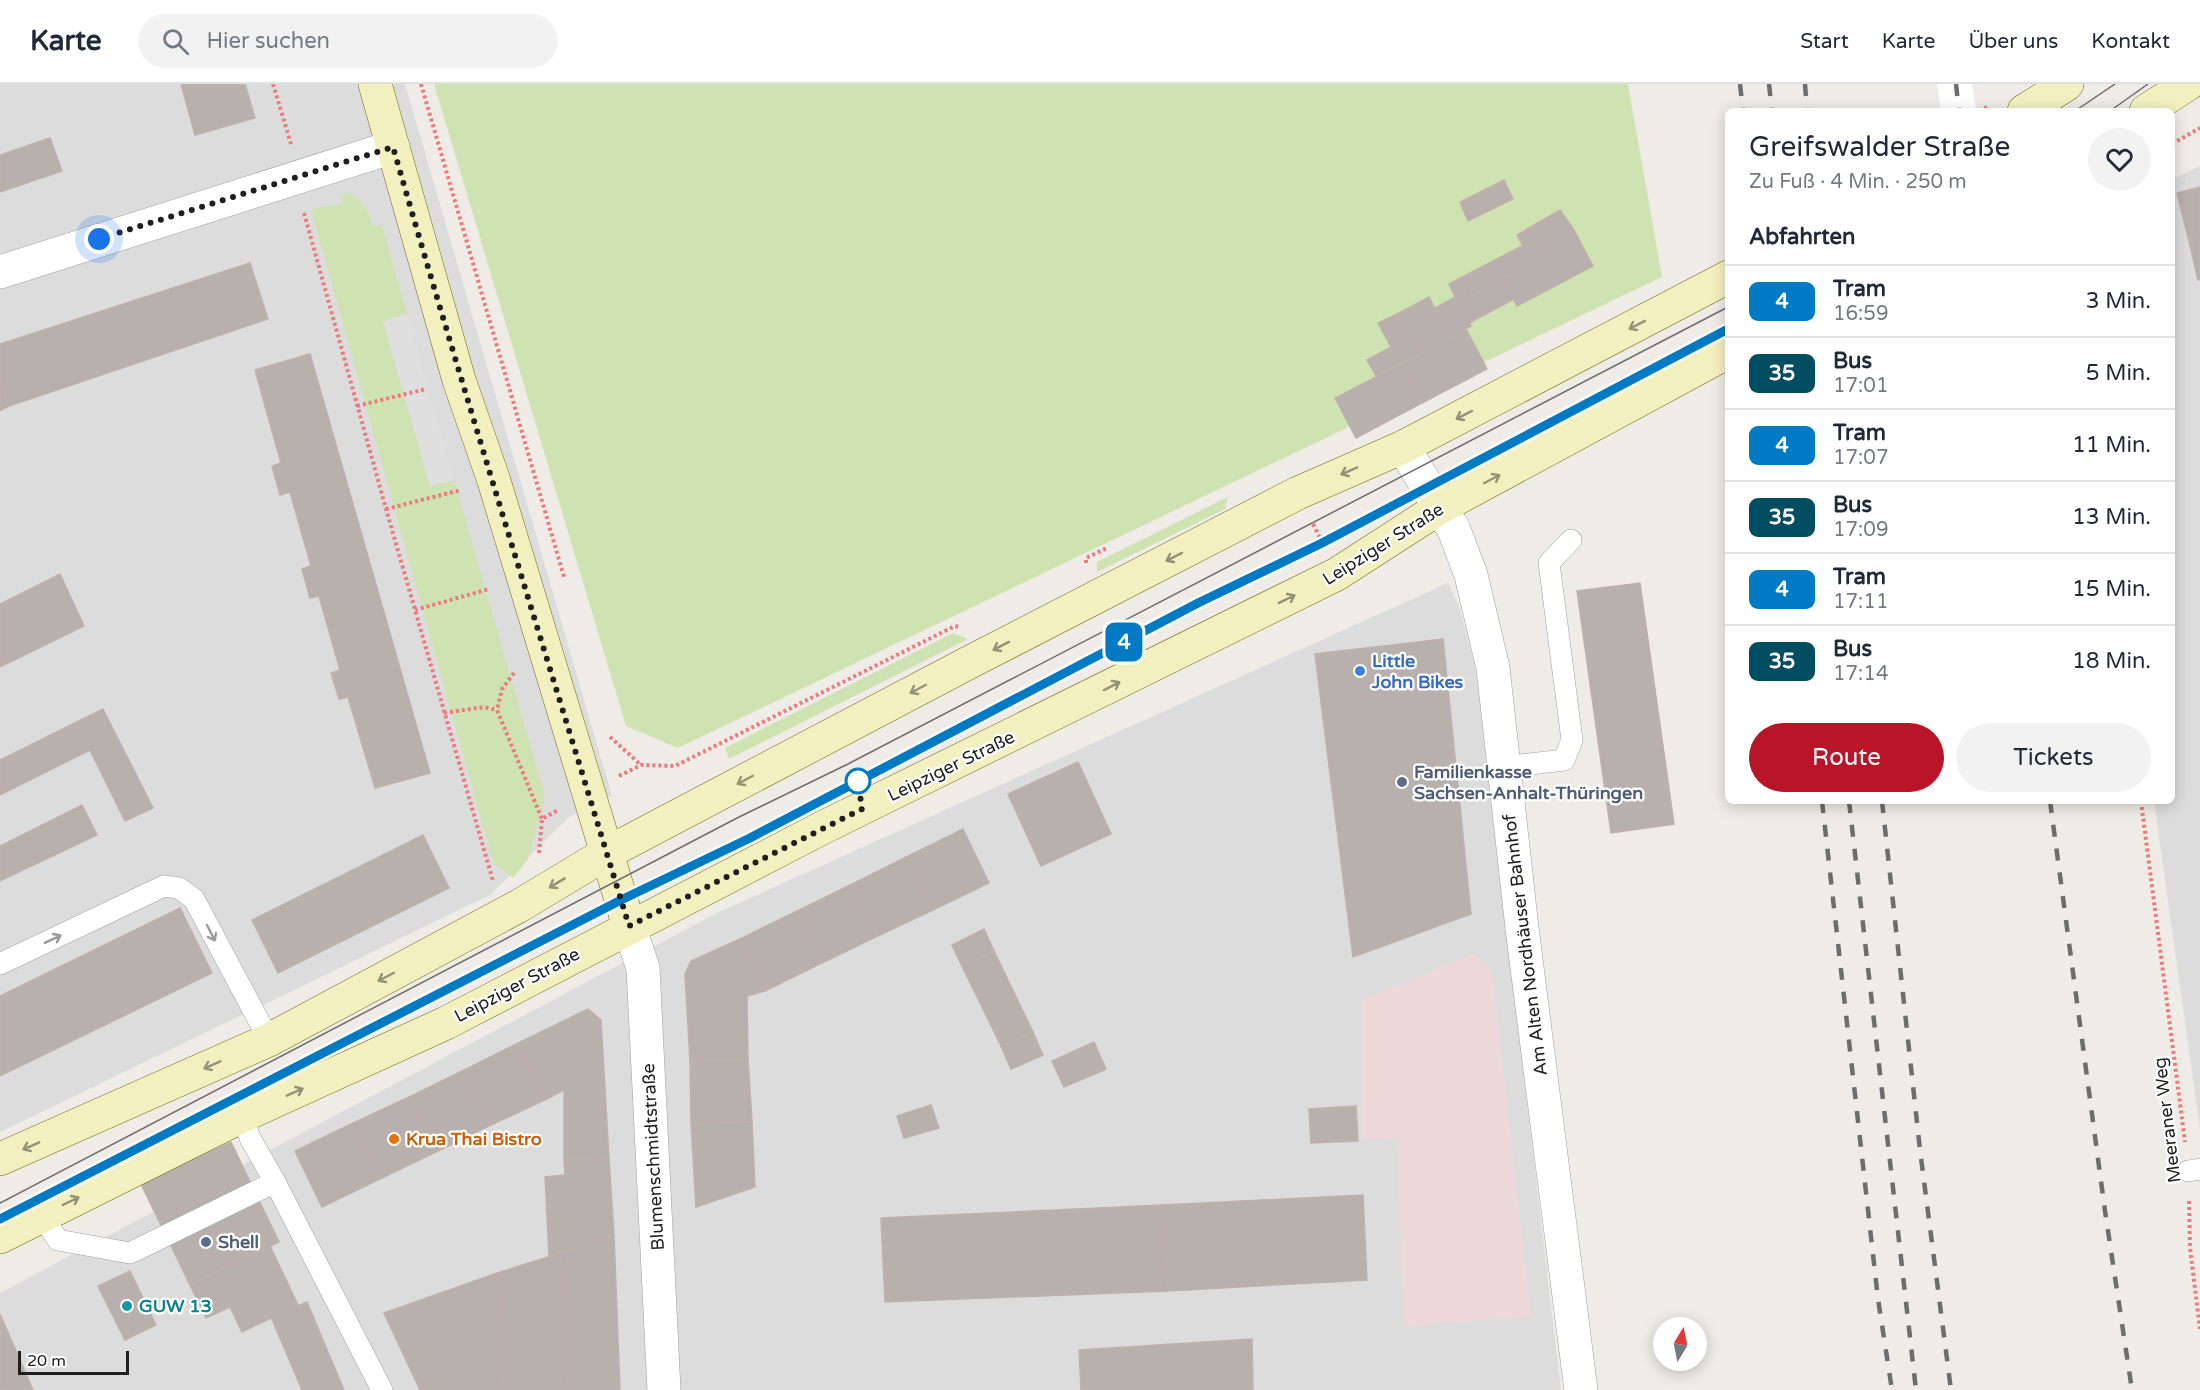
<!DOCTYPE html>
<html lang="de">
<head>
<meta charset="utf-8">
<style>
	body { margin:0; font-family:"Varela Round",sans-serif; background:#f2f2f3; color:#1f2937; height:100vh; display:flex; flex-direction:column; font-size:22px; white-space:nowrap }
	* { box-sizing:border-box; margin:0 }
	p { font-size:20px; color:#747a83 }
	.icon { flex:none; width:33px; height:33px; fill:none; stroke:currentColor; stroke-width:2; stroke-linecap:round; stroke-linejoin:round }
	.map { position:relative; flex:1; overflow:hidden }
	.side { position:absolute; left:1725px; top:24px; width:450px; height:696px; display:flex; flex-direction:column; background:#fff; border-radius:9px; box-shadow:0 3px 15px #0003 }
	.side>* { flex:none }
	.badge { padding:0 12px; border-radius:9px; font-size:21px; line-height:39px }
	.needle { width:39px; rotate:10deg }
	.buttons { position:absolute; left:1653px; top:1233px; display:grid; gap:12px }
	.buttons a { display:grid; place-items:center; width:54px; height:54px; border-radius:50%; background:#fff; box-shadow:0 3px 15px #0003; font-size:30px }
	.scale { position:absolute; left:18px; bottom:15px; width:111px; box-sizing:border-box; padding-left:6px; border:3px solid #1f1f1f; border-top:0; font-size:16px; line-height:21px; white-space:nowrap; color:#1f1f1f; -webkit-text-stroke:4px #fff; paint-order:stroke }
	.you { position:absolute; width:30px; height:30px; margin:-15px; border:4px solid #fff; border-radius:50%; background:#1a73e8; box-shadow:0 0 0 9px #1a73e833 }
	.map>.badge { position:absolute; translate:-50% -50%; box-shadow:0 0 0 3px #fff }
	h2 { padding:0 24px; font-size:22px; line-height:54px }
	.round { display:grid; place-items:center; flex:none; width:63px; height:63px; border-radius:32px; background:#f2f2f3 }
	.overview { display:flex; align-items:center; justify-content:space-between; height:102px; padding:0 24px }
	h1 { font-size:28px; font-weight:600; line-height:45px }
	.button { display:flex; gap:12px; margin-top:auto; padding:12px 24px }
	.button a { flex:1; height:69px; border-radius:36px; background:#b81628; color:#fff; font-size:24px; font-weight:600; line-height:69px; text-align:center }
	.button a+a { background:#f2f2f3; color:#1f2937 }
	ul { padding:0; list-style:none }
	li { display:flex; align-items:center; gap:18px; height:72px; padding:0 24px; border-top:2px solid #e0e1e3 }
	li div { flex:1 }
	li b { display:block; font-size:22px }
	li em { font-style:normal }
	li .badge { min-width:66px; font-weight:700; text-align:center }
	header { display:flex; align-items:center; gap:36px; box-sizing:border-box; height:84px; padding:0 30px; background:#fff; border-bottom:2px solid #e0e1e3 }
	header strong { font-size:28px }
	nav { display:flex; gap:33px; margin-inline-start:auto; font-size:21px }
	.search { width:420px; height:54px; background:#f2f2f3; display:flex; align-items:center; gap:15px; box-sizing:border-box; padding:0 21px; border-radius:33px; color:#747a83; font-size:22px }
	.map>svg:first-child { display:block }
	.residential { fill:#dddcdc }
	.commercial { fill:#edd8d9 }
	.grass { fill:#cfe3b2 }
	.parking { fill:#dfdfdf }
	.pier { fill:#fff }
	.building { fill:#b8b0ac; stroke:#bfb1aa; stroke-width:1.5 }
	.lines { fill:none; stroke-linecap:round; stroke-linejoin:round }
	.lane-casing { stroke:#a0a0a0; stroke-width:22 }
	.street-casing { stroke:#a0a0a0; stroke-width:34 }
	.secondary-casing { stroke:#6b6b11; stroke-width:34 }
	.path { stroke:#eb7b7c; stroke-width:4; stroke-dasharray:3 3; stroke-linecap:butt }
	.lane { stroke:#fff; stroke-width:21 }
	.street { stroke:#fff; stroke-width:33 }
	.secondary { stroke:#f3f0c0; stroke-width:33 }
	.tram { stroke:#6d6d6d; stroke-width:1.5 }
	.rail { stroke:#6d6d6d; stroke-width:4.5; stroke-dasharray:12 12; stroke-linecap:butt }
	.oneway { stroke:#949278 }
	.oneway2 { stroke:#9a9a9a }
	.line-casing { stroke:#fff; stroke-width:14 }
	.line { stroke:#007ac3; stroke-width:9 }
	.walk { stroke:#1f1f1f; stroke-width:6; stroke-dasharray:0 10.8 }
	.shop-dot { fill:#3f7fe0; stroke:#fff; stroke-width:2 }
	.stop-dot { fill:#fff; stroke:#007ac3; stroke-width:3 }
	.service-dot { fill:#5c6f8a; stroke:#fff; stroke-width:2 }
	.food-dot { fill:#e8710a; stroke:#fff; stroke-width:2 }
	.culture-dot { fill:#0f9aa8; stroke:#fff; stroke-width:2 }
	.labels { text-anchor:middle; stroke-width:4.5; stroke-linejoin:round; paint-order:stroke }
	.street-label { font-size:18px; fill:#1f1f1f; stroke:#fff }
	.shop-label { font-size:18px; font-weight:bold; fill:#366cbe; stroke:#fff; text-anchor:start }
	.service-label { font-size:18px; font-weight:bold; fill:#4e5e75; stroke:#fff; text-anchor:start }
	.food-label { font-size:18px; font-weight:bold; fill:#c56008; stroke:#fff; text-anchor:start }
	.culture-label { font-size:18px; font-weight:bold; fill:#0d838f; stroke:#fff; text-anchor:start }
</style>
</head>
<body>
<header>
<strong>Karte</strong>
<div class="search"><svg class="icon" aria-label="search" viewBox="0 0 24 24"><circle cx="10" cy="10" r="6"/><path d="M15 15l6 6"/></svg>Hier suchen</div>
<nav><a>Start</a><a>Karte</a><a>Über uns</a><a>Kontakt</a></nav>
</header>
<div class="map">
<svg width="2200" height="1306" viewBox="0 0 2200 1306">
	<rect width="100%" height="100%" fill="#efebe6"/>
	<g class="residential">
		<polygon points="0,0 405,0 612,712 569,733 490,811 0,1048"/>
		<polygon points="2200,82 2200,1045 2154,717 2172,717 2172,95"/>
		<polygon points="1448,499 1459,522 1476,587 1561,1306 0,1306 0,1209 717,829"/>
	</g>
	<polygon class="commercial" points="1474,870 1492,886 1531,1232 1404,1242 1397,1054 1362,1055 1362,916"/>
	<g class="grass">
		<polygon points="434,0 1628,0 1662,193 678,664 626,642"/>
		<path d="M341 109C362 112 368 125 373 143L382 141 407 230 383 237 431 402 454 396 543 705 544 717 528 775 513 794 493 778 311 125 342 120Z"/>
		<polygon points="1228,413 1225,425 1097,488 1097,478"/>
		<polygon points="953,549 968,555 729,675 725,664"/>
	</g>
	<polygon class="parking" points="407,230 454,396 430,402 383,237"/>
	<polygon class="pier" points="1937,0 1972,0 1976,27 1941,27"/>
	<g class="building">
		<polygon points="181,0 245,0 255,34 195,51"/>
		<polygon points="50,54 62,87 0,108 0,71"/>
		<polygon points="1504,96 1513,115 1468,137 1460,118"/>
		<polygon points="2200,103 2200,150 2188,153 2177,109"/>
		<polygon points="1560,126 1574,146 1528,171 1517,151"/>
		<polygon points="1574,146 1593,182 1517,222 1503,195 1515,189 1510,180"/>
		<polygon points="2200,150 2200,196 2198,196 2188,153"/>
		<polygon points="1522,162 1528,171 1510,180 1515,189 1473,211 1464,192"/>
		<polygon points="250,179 268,235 9,322 0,296 0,260"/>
		<polygon points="1464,192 1473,211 1458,219 1449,200"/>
		<polygon points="1503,195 1514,215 1469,239 1458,219"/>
		<polygon points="1429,213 1450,254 1424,267 1415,250 1407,254 1395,231"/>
		<polygon points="1455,213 1471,242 1450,254 1435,224"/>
		<polygon points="1395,231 1407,254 1391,263 1378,239"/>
		<polygon points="1466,245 1487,285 1422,319 1401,280"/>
		<polygon points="1415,250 1424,267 1376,292 1367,276"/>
		<polygon points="310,270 430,689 375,704 348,613 339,615 331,589 340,586 319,512 310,514 302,485 311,482 290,408 280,411 272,382 281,379 255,286"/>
		<polygon points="1401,280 1422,319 1356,354 1335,314"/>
		<polygon points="0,296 9,322 0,327"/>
		<polygon points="60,490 84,542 0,583 0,520"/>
		<polygon points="1640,499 1674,740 1611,749 1577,507"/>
		<polygon points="1443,555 1471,830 1353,873 1315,570"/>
		<polygon points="103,625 153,724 125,737 90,666 0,711 0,676"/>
		<polygon points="1078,678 1111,750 1041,782 1008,710"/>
		<polygon points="82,721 97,751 0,797 0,762"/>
		<polygon points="963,745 989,799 933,826 906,773"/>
		<polygon points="423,751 449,804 278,889 252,836"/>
		<polygon points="906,773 933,826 878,852 852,800"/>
		<polygon points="852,800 878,852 822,879 797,827"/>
		<polygon points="180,824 212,889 0,992 0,912"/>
		<polygon points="797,827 822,879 765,907 740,855"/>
		<polygon points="984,845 994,867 962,882 952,861"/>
		<polygon points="740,855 765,907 747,912 748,975 690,978 685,890 691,877"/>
		<polygon points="994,867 1033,948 1001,962 962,882"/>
		<polygon points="588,925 601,936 609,1074 564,1076 564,1006 545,1016 518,959"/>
		<polygon points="1033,948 1043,971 1011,985 1001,962"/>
		<polygon points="1094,958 1106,985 1064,1003 1052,977"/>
		<polygon points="518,959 545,1016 491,1041 464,986"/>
		<polygon points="748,975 752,1038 691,1039 690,978"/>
		<polygon points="464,986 491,1041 436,1068 409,1013"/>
		<polygon points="409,1013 436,1068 380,1095 353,1039"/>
		<polygon points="931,1021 939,1044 904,1054 897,1032"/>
		<polygon points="1356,1022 1358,1057 1311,1059 1309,1025"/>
		<polygon points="752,1038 755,1103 696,1123 691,1039"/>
		<polygon points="353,1039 380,1095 322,1123 295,1067"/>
		<polygon points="231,1058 279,1158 190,1201 141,1100"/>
		<polygon points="609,1074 614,1151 549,1172 545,1093 565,1091 564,1076"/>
		<polygon points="1363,1111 1367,1196 1167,1207 1163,1121"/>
		<polygon points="1163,1121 1167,1207 885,1218 881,1134"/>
		<polygon points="614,1151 620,1306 567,1306 561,1169"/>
		<polygon points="270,1162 298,1221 242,1248 230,1223 206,1234 190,1201"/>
		<polygon points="561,1169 567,1306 502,1306 497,1189"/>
		<polygon points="130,1187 156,1241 125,1256 98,1202"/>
		<polygon points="497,1189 502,1306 420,1306 384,1229"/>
		<polygon points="307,1218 344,1306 302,1306 271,1233"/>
		<polygon points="0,1230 33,1306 0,1306"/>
		<polygon points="1252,1255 1253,1306 1081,1306 1079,1266"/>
	</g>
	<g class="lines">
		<defs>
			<g id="lane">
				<polyline points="1504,683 1564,676 1572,656 1549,479 1571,456"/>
				<polyline points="0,880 164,802 179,804 194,815 269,956"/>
				<polyline points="2188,1087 2200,1085"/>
				<polyline points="275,1098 382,1306"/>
				<polyline points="41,1131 58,1156 130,1169 275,1098 250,1054 242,1032"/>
			</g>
			<g id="street">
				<polyline points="0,188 393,63"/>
				<polyline points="1403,363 1454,446 1471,491 1493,584 1522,844 1581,1306"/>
				<polyline points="629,842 643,884 664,1306"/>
			</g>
			<g id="secondary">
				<polyline points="375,0 459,296 494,397 629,842"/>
				<polyline points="2024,27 2067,0"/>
				<polyline points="2146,27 2188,0"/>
				<polyline points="0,1075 269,956 519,822 607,769 970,578 1298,409 1403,363 1728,193"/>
				<polyline points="0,1153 242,1032 446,939 822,744 1337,490 1441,423 1728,268"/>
			</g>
		</defs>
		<use href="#lane" class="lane-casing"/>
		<use href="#street" class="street-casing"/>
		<use href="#secondary" class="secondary-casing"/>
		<g class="path">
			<polyline points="273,0 291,60"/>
			<polyline points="421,0 564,493"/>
			<polyline points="1979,27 1989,22"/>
			<polyline points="2172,60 2200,44"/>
			<polyline points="304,129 386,425 493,797"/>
			<polyline points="357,322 426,305"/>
			<polyline points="386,425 461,406"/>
			<polyline points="1313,440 1322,458"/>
			<polyline points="1086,479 1086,474 1107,464"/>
			<polyline points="415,526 489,505"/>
			<polyline points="514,589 502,605 497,626 542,735"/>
			<polyline points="444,629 484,623 497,626"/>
			<polyline points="610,653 641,681"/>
			<polyline points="619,692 641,681 675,682 955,542 960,543"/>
			<polyline points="2141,717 2185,1058"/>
			<polyline points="539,769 542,735 558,726"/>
			<polyline points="2189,1117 2190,1164 2200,1245"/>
		</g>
		<use href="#lane" class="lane"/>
		<use href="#street" class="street"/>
		<use href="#secondary" class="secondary"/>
		<g class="tram">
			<polyline points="2075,27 2115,0"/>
			<polyline points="2110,27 2148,0"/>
			<polyline points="0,1119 739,733 848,680 1728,223"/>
			<polyline points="0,1135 621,816 750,754 1198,519 1322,459 1728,245"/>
		</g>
		<g class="rail">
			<polyline points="1740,0 1743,27"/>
			<polyline points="1769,0 1772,27"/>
			<polyline points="1805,0 1807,27"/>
			<polyline points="1956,0 1959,27"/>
			<polyline points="1822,717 1878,1215 1892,1306"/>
			<polyline points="1849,717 1916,1306"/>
			<polyline points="1882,717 1920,1066 1951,1306"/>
			<polyline points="2050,717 2105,1127 2132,1306"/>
		</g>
	</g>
	<defs><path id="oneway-shaft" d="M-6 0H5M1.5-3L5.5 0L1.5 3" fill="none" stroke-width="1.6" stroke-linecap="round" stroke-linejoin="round" transform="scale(1.5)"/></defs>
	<g class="oneway">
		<use href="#oneway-shaft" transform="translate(1637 241) rotate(153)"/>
		<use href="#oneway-shaft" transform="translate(1464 331) rotate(153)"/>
		<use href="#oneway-shaft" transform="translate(1349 387) rotate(156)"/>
		<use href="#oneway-shaft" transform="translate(1492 395) rotate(-28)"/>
		<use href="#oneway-shaft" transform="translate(1174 473) rotate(153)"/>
		<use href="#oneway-shaft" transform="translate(1287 515) rotate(-26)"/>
		<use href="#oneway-shaft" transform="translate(1001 562) rotate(153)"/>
		<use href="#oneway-shaft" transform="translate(1112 602) rotate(-27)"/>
		<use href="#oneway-shaft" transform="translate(918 605) rotate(152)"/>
		<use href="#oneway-shaft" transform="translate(745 696) rotate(152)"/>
		<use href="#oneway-shaft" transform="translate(557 799) rotate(149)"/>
		<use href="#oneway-shaft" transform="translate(386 893) rotate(152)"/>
		<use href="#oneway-shaft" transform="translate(212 981) rotate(156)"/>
		<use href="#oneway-shaft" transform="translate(295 1008) rotate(-24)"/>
		<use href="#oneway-shaft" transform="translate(31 1062) rotate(156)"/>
		<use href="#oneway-shaft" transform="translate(71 1117) rotate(-26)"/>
	</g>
	<g class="oneway2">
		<use href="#oneway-shaft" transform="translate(211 849) rotate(63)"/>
		<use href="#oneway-shaft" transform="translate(53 855) rotate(-25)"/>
	</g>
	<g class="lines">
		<defs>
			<polyline id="line" points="0,1135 621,816 750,754 1198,519 1322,459 1728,245"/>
		</defs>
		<use href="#line" class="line-casing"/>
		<use href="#line" class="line"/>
		<path class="walk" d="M99 155 393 63C468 324 550 583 629 842L862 725 858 697"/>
	</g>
	<circle class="shop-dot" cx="1360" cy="587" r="6"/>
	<circle class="stop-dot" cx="858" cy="697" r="12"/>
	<g class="service-dot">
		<circle cx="1402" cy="698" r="6"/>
		<circle cx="206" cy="1158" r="6"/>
	</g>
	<circle class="food-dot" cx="394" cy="1055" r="6"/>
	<circle class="culture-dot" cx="127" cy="1222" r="6"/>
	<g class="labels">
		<g class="street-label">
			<text transform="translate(1383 460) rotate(-32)" y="6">Leipziger Straße</text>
			<text transform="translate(951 682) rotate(-26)" y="6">Leipziger Straße</text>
			<text transform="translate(1525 861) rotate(-97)" y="6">Am Alten Nordhäuser Bahnhof</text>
			<text transform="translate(517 901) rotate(-28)" y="6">Leipziger Straße</text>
			<text transform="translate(2167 1036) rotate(-97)" y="6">Meeraner Weg</text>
			<text transform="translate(653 1073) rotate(-93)" y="6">Blumenschmidtstraße</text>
		</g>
		<g class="shop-label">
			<text x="1372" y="583">Little<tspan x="1372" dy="21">John Bikes</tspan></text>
		</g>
		<g class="service-label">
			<text x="1414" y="694">Familienkasse<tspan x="1414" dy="21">Sachsen-Anhalt-Thüringen</tspan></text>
			<text x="218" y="1164">Shell</text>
		</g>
		<g class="food-label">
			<text x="406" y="1061">Krua Thai Bistro</text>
		</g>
		<g class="culture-label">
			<text x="139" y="1228">GUW 13</text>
		</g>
	</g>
</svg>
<div class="buttons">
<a><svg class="needle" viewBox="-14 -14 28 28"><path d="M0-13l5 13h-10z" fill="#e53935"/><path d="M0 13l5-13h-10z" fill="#747a83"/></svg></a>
</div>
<div class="scale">20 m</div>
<div class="you" style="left:99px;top:155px"></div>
<b class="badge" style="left:1124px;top:558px;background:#007ac3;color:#fff">4</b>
<section class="side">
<div class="overview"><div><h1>Greifswalder Straße</h1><p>Zu Fuß · 4 Min. · 250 m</p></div><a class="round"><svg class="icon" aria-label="heart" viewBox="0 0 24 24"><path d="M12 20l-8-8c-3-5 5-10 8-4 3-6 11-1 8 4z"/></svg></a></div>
<h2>Abfahrten</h2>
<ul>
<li><span class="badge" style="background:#007ac3;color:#fff">4</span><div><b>Tram</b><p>16:59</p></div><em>3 Min.</em></li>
<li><span class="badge" style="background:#004c61;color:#fff">35</span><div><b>Bus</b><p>17:01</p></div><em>5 Min.</em></li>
<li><span class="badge" style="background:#007ac3;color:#fff">4</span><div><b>Tram</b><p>17:07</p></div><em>11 Min.</em></li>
<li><span class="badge" style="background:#004c61;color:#fff">35</span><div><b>Bus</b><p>17:09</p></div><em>13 Min.</em></li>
<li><span class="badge" style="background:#007ac3;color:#fff">4</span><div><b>Tram</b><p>17:11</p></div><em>15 Min.</em></li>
<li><span class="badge" style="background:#004c61;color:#fff">35</span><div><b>Bus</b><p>17:14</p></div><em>18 Min.</em></li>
</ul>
<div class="button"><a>Route</a><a>Tickets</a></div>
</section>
</div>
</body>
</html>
